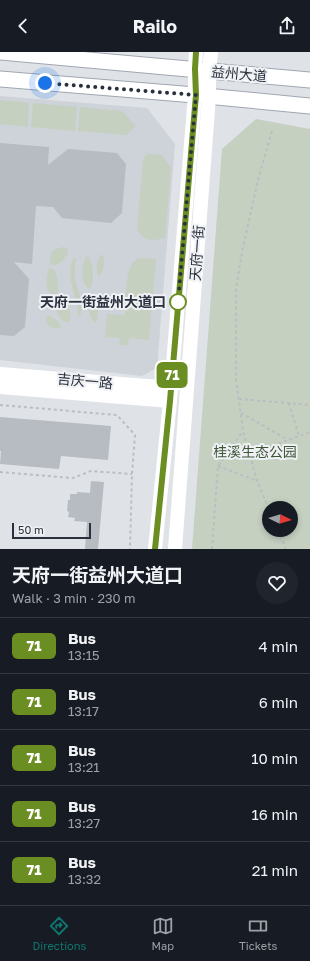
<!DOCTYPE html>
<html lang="en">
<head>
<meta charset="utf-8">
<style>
	body { margin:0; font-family:"Golos Text","Noto Sans SC",sans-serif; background:#20242c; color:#f1f3f6; height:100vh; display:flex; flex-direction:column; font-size:15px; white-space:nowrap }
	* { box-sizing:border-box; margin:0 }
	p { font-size:13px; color:#9ea1a6 }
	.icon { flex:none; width:22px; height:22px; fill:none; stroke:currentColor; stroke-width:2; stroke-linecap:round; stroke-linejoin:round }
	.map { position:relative; height:497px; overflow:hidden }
	.drawer { display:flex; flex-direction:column; background:#171b24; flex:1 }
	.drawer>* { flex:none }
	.badge { padding:0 8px; border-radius:6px; font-size:14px; line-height:26px }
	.needle { width:26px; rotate:95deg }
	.fabs { position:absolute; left:262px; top:449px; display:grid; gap:8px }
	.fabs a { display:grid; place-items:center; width:36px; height:36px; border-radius:50%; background:#171b24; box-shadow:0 2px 6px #0003; font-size:20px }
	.scale { position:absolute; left:12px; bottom:10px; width:79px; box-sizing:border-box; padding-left:4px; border:2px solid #2a313d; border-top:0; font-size:11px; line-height:14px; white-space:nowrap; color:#2a313d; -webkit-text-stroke:3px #eff1f5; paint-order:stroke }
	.you { position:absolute; width:20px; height:20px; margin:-10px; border:3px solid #fff; border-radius:50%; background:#1a73e8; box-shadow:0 0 0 6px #1a73e833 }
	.map>.badge { position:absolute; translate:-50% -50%; box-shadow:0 0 0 2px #fff }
	.round { display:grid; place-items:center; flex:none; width:42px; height:42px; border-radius:21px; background:#20242c }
	.headline { display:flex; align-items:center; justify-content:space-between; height:68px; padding:0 12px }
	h1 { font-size:19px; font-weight:700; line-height:30px }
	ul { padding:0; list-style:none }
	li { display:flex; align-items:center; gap:12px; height:56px; padding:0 12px; border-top:1px solid #363941 }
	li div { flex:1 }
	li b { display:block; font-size:15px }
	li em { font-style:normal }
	li .badge { min-width:44px; font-weight:700; text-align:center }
	header { display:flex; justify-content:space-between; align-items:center; height:52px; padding:0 12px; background:#171b24; font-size:18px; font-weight:700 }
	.menu { display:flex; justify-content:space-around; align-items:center; height:56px; border-top:1px solid #363941; background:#171b24; font-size:11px; color:#9ea1a6 }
	.menu a { display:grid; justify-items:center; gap:2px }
	.menu .current { color:#0f766e }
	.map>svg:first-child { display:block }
	.built { fill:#ced2d9 }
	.green { fill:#c5d0c1; fill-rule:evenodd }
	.building { fill:#b7bcc3 }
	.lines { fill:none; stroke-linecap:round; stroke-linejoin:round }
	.primary-casing { stroke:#a0a7b2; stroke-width:17 }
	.path { stroke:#babdc2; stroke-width:2; stroke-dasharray:3 3; stroke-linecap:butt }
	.secondary { stroke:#fff; stroke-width:14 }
	.primary { stroke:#fff; stroke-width:15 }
	.line-casing { stroke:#fff; stroke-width:9 }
	.line { stroke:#6b8e23; stroke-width:6 }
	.walk { stroke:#2a313d; stroke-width:4; stroke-dasharray:0 7.2 }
	.stop-dot { fill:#fff; stroke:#6b8e23; stroke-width:2 }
	.labels { text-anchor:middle; stroke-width:4; stroke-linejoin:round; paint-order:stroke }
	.street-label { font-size:14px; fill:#2a313d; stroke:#eff1f5 }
	.stop-label { font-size:14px; font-weight:bold; fill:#2a313d; stroke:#eff1f5; text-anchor:end }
	.park-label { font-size:14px; fill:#3f5738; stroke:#eff1f5 }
</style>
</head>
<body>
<header><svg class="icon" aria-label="back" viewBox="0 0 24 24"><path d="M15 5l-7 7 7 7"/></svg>Railo<svg class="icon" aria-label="share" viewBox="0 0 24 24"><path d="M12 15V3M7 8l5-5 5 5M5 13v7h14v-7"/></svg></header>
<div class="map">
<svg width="310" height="497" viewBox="0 0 310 497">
	<rect width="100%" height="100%" fill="#dfe3e7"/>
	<polygon class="built" points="0,44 147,56 175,92 157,316 142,324 0,308"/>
	<g class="green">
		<polygon points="0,48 29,51 28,75 0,72"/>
		<polygon points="33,51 77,55 75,79 31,75"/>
		<polygon points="80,55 122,59 136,74 126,83 78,79"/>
		<path d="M256 67 310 77V497H192L222 97ZM269 456H291V478H269Z"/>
		<path d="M149 102 162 103 171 116 165 186C153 189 143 190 137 177L143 108 145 104Z"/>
		<path d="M63 195 67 196 68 199C66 207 59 215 50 212V207L53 198Z"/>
		<path d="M101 203H102L104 204C104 211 104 220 99 224 95 219 96 209 101 203Z"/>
		<path d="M87 204C94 209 95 232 89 237 80 230 82 216 85 206Z"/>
		<path d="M74 206H76V207C75 214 74 222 76 230 79 242 84 251 80 265L78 264C79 244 63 225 74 206Z"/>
		<path d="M139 206 156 207 149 288 129 286 128 293H119L120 286 105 285 107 262 125 263C126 250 125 223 132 212 134 209 136 208 139 206Z"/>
		<path d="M49 216C51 217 52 217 53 217 58 221 58 234 58 239L55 242C52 242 51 243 49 240 45 236 47 221 49 216Z"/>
		<path d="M95 243 97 244 99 252 97 269 95 271C88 265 86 248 95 243Z"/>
		<path d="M58 245C67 247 73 261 69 270 59 271 55 257 55 248Z"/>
		<path d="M47 264C53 263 57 269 61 273L60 276C53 278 43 273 47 264Z"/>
	</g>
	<g class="building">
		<polygon points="0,91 49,95 48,113 68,97 117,101 126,112 122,161 111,171 62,166 53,155 36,154 32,212 14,210 29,227 25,275 14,284 0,283"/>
		<polygon points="0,365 111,374 108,408 61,404 59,417 0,412 1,399 0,399"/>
		<polygon points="91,429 104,430 98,497 85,497 87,470 74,469 75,466 68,465 69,460 67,459 68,448 70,448 70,442 77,442 77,440 90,441"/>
	</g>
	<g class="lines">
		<defs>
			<g id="primary">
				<polyline points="0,0 310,28"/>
				<polyline points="0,27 195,43 310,54"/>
			</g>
		</defs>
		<use href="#primary" class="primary-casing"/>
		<g class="path">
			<polyline points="239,347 310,353"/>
			<polyline points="289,351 299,384"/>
			<polyline points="0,353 117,363 135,383 132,422 130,497"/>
			<polyline points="241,361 288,388"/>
			<polyline points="250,402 310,380"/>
			<polyline points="218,414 257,429"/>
			<polyline points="0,420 73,426 91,419 132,422"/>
			<polyline points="269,457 257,429 243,379 236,327 236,236 243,195 258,128 272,79"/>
			<polyline points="278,478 286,497"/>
			<polyline points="212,497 218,414 243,379"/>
		</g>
		<g class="secondary">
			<polyline points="0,322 171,336"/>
			<polyline points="0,335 170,349"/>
			<polyline points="155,497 170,349 195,43 195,17 196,0"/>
			<polyline points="175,497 209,44 209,19 211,0"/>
		</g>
		<use href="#primary" class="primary"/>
	</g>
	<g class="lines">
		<defs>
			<polyline id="line" points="155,497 170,349 196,43 195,17 196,0"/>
		</defs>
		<use href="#line" class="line-casing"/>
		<use href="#line" class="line"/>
		<polyline class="walk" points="45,31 196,43 178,250"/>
	</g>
	<circle class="stop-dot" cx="178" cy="250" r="8"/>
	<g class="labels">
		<g class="street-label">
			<text transform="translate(239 22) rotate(5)" y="5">益州大道</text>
			<text transform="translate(197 201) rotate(-86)" y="5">天府一街</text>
			<text transform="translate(85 329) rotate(5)" y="5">吉庆一路</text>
		</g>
		<g class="stop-label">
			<text x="166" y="255">天府一街益州大道口</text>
		</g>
		<g class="park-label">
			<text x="255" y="405">桂溪生态公园</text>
		</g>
	</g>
</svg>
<div class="fabs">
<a><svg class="needle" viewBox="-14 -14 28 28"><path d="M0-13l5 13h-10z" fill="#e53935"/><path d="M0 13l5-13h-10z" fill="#9ea1a6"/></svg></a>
</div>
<div class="scale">50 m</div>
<div class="you" style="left:45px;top:31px"></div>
<b class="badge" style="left:172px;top:323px;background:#6b8e23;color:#fff">71</b>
</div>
<section class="drawer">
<div class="headline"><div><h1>天府一街益州大道口</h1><p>Walk · 3 min · 230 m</p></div><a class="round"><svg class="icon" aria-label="heart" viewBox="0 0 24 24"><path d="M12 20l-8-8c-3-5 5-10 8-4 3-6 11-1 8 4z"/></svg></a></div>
<ul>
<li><span class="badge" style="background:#6b8e23;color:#fff">71</span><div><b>Bus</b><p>13:15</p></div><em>4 min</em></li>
<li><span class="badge" style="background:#6b8e23;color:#fff">71</span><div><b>Bus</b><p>13:17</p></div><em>6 min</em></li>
<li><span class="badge" style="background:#6b8e23;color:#fff">71</span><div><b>Bus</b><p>13:21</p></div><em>10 min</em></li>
<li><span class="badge" style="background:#6b8e23;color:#fff">71</span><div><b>Bus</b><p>13:27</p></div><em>16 min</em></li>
<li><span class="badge" style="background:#6b8e23;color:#fff">71</span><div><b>Bus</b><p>13:32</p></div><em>21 min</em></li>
</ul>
</section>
<nav class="menu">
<a class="current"><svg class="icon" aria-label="directions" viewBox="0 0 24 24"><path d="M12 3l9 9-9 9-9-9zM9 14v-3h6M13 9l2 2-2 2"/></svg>Directions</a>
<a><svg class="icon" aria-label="map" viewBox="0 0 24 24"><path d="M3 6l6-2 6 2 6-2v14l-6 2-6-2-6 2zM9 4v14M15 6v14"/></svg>Map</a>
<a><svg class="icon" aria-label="tickets" viewBox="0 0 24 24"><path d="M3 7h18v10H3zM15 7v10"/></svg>Tickets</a>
</nav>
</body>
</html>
